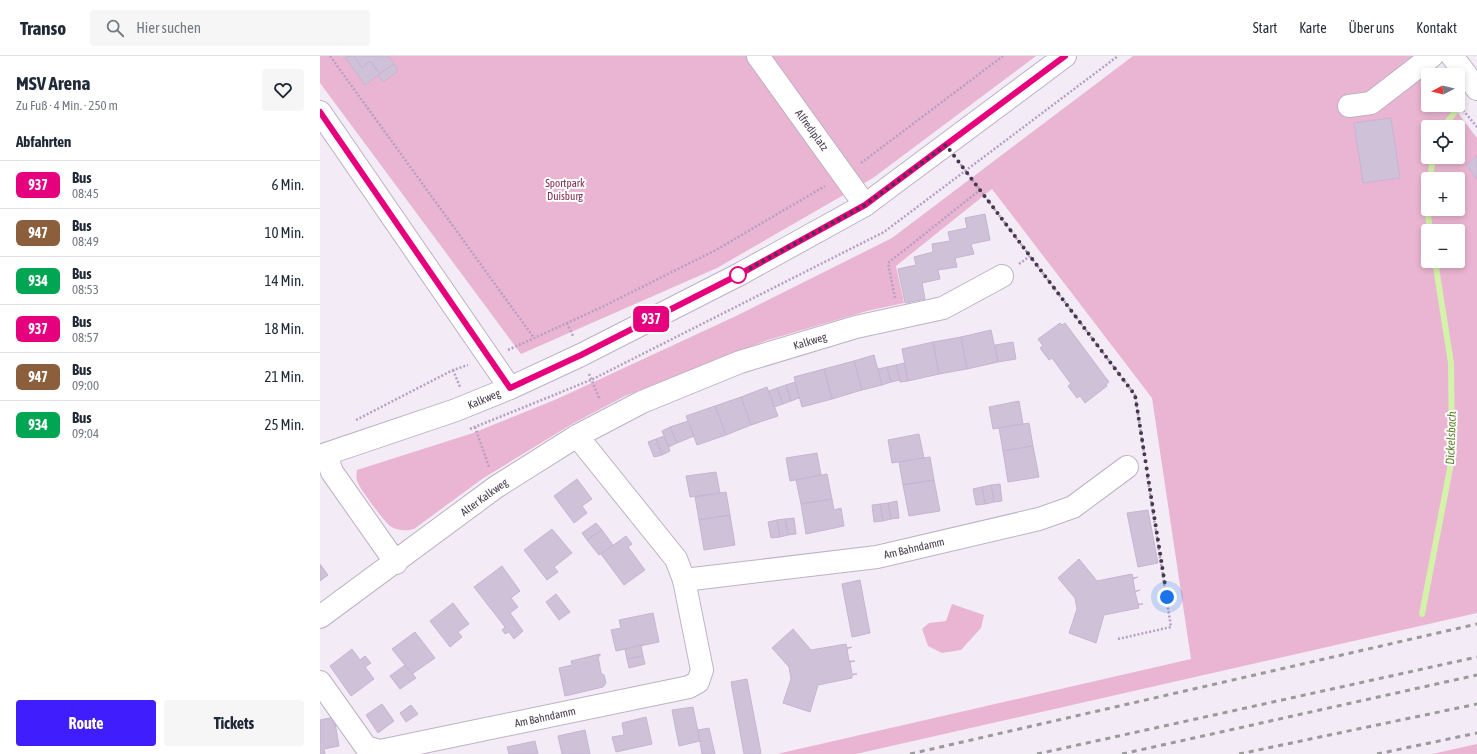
<!DOCTYPE html>
<html lang="de">
<head>
<meta charset="utf-8">
<style>
	body { margin:0; font-family:"Asap Condensed",sans-serif; background:#f6f6f7; color:#1f2937; height:100vh; display:flex; flex-direction:column; font-size:15px; white-space:nowrap }
	* { box-sizing:border-box; margin:0 }
	p { font-size:13px; color:#747a83 }
	.icon { flex:none; width:22px; height:22px; fill:none; stroke:currentColor; stroke-width:2; stroke-linecap:round; stroke-linejoin:round }
	.map { position:relative; flex:1; overflow:hidden }
	.drawer { display:flex; flex-direction:column; background:#fff; width:320px }
	.drawer>* { flex:none }
	.badge { padding:0 8px; border-radius:6px; font-size:14px; line-height:26px }
	.needle { width:26px; rotate:263deg }
	.fabs { position:absolute; left:1101px; top:12px; display:grid; gap:8px }
	.fabs a { display:grid; place-items:center; width:44px; height:44px; border-radius:4px; background:#fff; box-shadow:0 2px 6px #0003; font-size:20px }
	.you { position:absolute; width:20px; height:20px; margin:-10px; border:3px solid #fff; border-radius:50%; background:#1a73e8; box-shadow:0 0 0 6px #1a73e833 }
	.map>.badge { position:absolute; translate:-50% -50%; box-shadow:0 0 0 2px #fff }
	h2 { padding:0 16px; font-size:15px; line-height:36px }
	.round { display:grid; place-items:center; flex:none; width:42px; height:42px; border-radius:4px; background:#f6f6f7 }
	.headline { display:flex; align-items:center; justify-content:space-between; height:68px; padding:0 16px }
	h1 { font-size:19px; font-weight:700; line-height:30px }
	.button { display:flex; gap:8px; margin-top:auto; padding:8px 16px }
	.button a { flex:1; height:46px; border-radius:4px; background:#3f1dfc; color:#fff; font-size:16px; font-weight:700; line-height:46px; text-align:center }
	.button a+a { background:#f6f6f7; color:#1f2937 }
	ul { padding:0; list-style:none }
	li { display:flex; align-items:center; gap:12px; height:48px; padding:0 16px; border-top:1px solid #e0e1e3 }
	li div { flex:1 }
	li b { display:block; font-size:15px }
	li em { font-style:normal }
	li .badge { min-width:44px; font-weight:700; text-align:center }
	header { display:flex; align-items:center; gap:24px; box-sizing:border-box; height:56px; padding:0 20px; background:#fff; border-bottom:1px solid #e0e1e3 }
	header strong { font-size:19px }
	nav { display:flex; gap:22px; margin-inline-start:auto; font-size:14px }
	.search { width:280px; height:36px; background:#f6f6f7; display:flex; align-items:center; gap:10px; box-sizing:border-box; padding:0 14px; border-radius:4px; color:#747a83; font-size:15px }
	main { display:flex; flex:1; min-height:0 }
	.map>svg:first-child { display:block }
	.green { fill:#eab5d2; fill-rule:evenodd }
	.lines { fill:none; stroke-linecap:round; stroke-linejoin:round }
	.stream { stroke:#d4f2a9; stroke-width:6 }
	.building { fill:#cfc1d8; stroke:#c7b4d3 }
	.minor-casing { stroke:#beb1c5; stroke-width:24 }
	.path { stroke:#b79fc4; stroke-width:2.5; stroke-dasharray:2 2; stroke-linecap:butt }
	.minor { stroke:#fff; stroke-width:22 }
	.rail { stroke:#9a9a9a; stroke-width:3; stroke-dasharray:5 5; stroke-linecap:butt }
	.line-casing { stroke:#fff; stroke-width:9 }
	.line { stroke:#e6007e; stroke-width:6 }
	.walk { stroke:#44394b; stroke-width:4; stroke-dasharray:0 7.2 }
	.stop-dot { fill:#fff; stroke:#e6007e; stroke-width:2 }
	.labels { text-anchor:middle; stroke-width:4; stroke-linejoin:round; paint-order:stroke }
	.street-label { font-size:11px; fill:#44394b; stroke:#fff }
	.park-label { font-size:11px; fill:#7f2a4a; stroke:#fff }
	.water-label { font-size:12px; font-style:italic; fill:#587f24; stroke:#fff }
</style>
</head>
<body>
<header>
<strong>Transo</strong>
<div class="search"><svg class="icon" aria-label="search" viewBox="0 0 24 24"><circle cx="10" cy="10" r="6"/><path d="M15 15l6 6"/></svg>Hier suchen</div>
<nav><a>Start</a><a>Karte</a><a>Über uns</a><a>Kontakt</a></nav>
</header>
<main>
<section class="drawer">
<div class="headline"><div><h1>MSV Arena</h1><p>Zu Fuß · 4 Min. · 250 m</p></div><a class="round"><svg class="icon" aria-label="heart" viewBox="0 0 24 24"><path d="M12 20l-8-8c-3-5 5-10 8-4 3-6 11-1 8 4z"/></svg></a></div>
<h2>Abfahrten</h2>
<ul>
<li><span class="badge" style="background:#e6007e;color:#fff">937</span><div><b>Bus</b><p>08:45</p></div><em>6 Min.</em></li>
<li><span class="badge" style="background:#8b5e3c;color:#fff">947</span><div><b>Bus</b><p>08:49</p></div><em>10 Min.</em></li>
<li><span class="badge" style="background:#00a651;color:#fff">934</span><div><b>Bus</b><p>08:53</p></div><em>14 Min.</em></li>
<li><span class="badge" style="background:#e6007e;color:#fff">937</span><div><b>Bus</b><p>08:57</p></div><em>18 Min.</em></li>
<li><span class="badge" style="background:#8b5e3c;color:#fff">947</span><div><b>Bus</b><p>09:00</p></div><em>21 Min.</em></li>
<li><span class="badge" style="background:#00a651;color:#fff">934</span><div><b>Bus</b><p>09:04</p></div><em>25 Min.</em></li>
</ul>
<div class="button"><a>Route</a><a>Tickets</a></div>
</section>
<div class="map">
<svg width="1157" height="698" viewBox="0 0 1157 698">
	<rect width="100%" height="100%" fill="#f3ecf6"/>
	<g class="green">
		<polygon points="0,0 716,0 553,122 397,212 201,298 0,27"/>
		<path d="M813 0H1092L1108 19V49H1132L1157 82V557L536 698H457L871 603 832 342 672 133 576 210 584 247 547 255 448 284 305 340 252 368 162 423 94 473C85 475 78 475 70 470 64 465 43 437 39 429 36 424 36 420 37 414L153 377 237 343 416 260 572 182ZM1108 71H1138V101H1108ZM1108 123H1138V153H1108ZM1108 175H1138V205H1108Z"/>
		<polygon points="632,548 664,559 661,572 641,594 622,597 608,590 602,573 609,567 626,565"/>
		<polygon points="1157,688 1157,698 1112,698"/>
	</g>
	<g class="lines">
		<g class="stream">
			<polyline points="1123,71 1135,56"/>
			<polyline points="1110,123 1113,101"/>
			<polyline points="1108,141 1107,151 1110,175"/>
			<polyline points="1102,558 1132,402 1131,307 1115,205"/>
		</g>
	</g>
	<g class="building">
		<polygon points="34,0 68,0 74,8 60,18 50,5 42,12"/>
		<polygon points="34,0 42,12 50,5 60,18 45,29 25,1"/>
		<polygon points="74,8 78,15 63,26 58,19"/>
		<polygon points="1071,62 1080,122 1043,127 1034,67"/>
		<polygon points="1157,100 1157,123 1146,109"/>
		<polygon points="665,158 670,184 651,188 654,198 635,202 637,211 618,214 620,223 602,227 605,243 585,247 578,213 596,209 594,201 613,196 612,188 630,185 628,176 647,172 645,162"/>
		<polygon points="740,267 742,269 745,267 789,326 786,328 787,330 765,347 760,340 757,342 748,330 751,328 732,302 729,304 720,292 723,290 718,283"/>
		<polygon points="671,274 678,306 647,313 641,281"/>
		<polygon points="641,281 647,313 619,318 613,286"/>
		<polygon points="613,286 619,318 588,325 582,293"/>
		<polygon points="693,286 696,303 678,306 675,289"/>
		<polygon points="554,299 562,329 542,334 534,305"/>
		<polygon points="534,305 542,334 512,343 504,313"/>
		<polygon points="584,307 588,325 580,326 576,309"/>
		<polygon points="576,309 580,324 571,326 567,311"/>
		<polygon points="567,311 571,326 562,329 558,313"/>
		<polygon points="504,313 512,343 482,351 474,321"/>
		<polygon points="475,326 479,342 471,345 466,329"/>
		<polygon points="466,329 471,345 463,348 457,332"/>
		<polygon points="447,331 458,360 431,369 421,341"/>
		<polygon points="457,332 463,348 454,351 449,335"/>
		<polygon points="421,341 431,369 406,379 395,350"/>
		<polygon points="699,345 703,368 673,373 669,351"/>
		<polygon points="395,350 406,379 377,389 366,360"/>
		<polygon points="368,365 374,380 357,387 350,371"/>
		<polygon points="709,367 713,390 683,395 679,372"/>
		<polygon points="350,371 357,387 349,391 342,375"/>
		<polygon points="599,378 604,402 572,407 568,384"/>
		<polygon points="344,380 350,395 342,399 336,383"/>
		<polygon points="336,383 342,399 334,401 328,386"/>
		<polygon points="713,390 719,421 688,426 683,395"/>
		<polygon points="497,397 501,419 470,425 466,402"/>
		<polygon points="610,401 614,424 583,429 579,406"/>
		<polygon points="396,416 400,437 370,441 366,420"/>
		<polygon points="507,418 512,443 481,448 476,424"/>
		<polygon points="257,423 272,443 262,450 267,457 254,467 234,440"/>
		<polygon points="614,424 620,455 589,460 583,429"/>
		<polygon points="680,428 682,445 674,446 671,429"/>
		<polygon points="671,429 674,446 665,448 662,431"/>
		<polygon points="662,431 665,448 656,449 653,433"/>
		<polygon points="406,436 410,459 379,464 375,441"/>
		<polygon points="512,443 514,454 521,452 524,470 486,478 481,448"/>
		<polygon points="577,445 579,462 571,463 568,447"/>
		<polygon points="568,447 571,463 563,465 560,448"/>
		<polygon points="560,448 563,465 554,466 552,449"/>
		<polygon points="828,454 838,507 818,511 807,457"/>
		<polygon points="410,459 415,489 384,494 379,464"/>
		<polygon points="474,462 476,478 468,479 465,463"/>
		<polygon points="465,463 468,479 460,481 457,464"/>
		<polygon points="457,464 460,481 451,482 448,466"/>
		<polygon points="276,467 282,474 267,484 262,477"/>
		<polygon points="232,473 252,497 234,511 238,516 227,524 204,494"/>
		<polygon points="282,474 293,489 279,499 267,484"/>
		<polygon points="306,480 312,488 308,491 325,514 304,529 281,498"/>
		<polygon points="759,503 777,525 812,518 813,522 818,521 813,523 815,535 820,534 815,536 818,548 823,548 818,549 819,552 784,559 776,587 749,577 757,553 755,542 738,522"/>
		<polygon points="0,508 8,519 0,525"/>
		<polygon points="182,510 200,535 191,542 198,551 190,557 203,575 194,583 189,576 185,578 182,574 185,571 154,531"/>
		<polygon points="540,524 550,577 532,581 522,528"/>
		<polygon points="236,538 250,556 239,564 226,546"/>
		<polygon points="133,547 149,568 138,576 142,581 130,591 110,565"/>
		<polygon points="333,557 339,586 296,595 291,574 301,572 299,564"/>
		<polygon points="473,573 491,594 526,588 527,592 532,591 527,593 529,605 535,605 530,606 532,618 537,618 532,619 532,622 498,629 490,656 463,647 471,623 469,611 452,592"/>
		<polygon points="95,576 115,602 92,618 72,593"/>
		<polygon points="321,589 323,600 307,603 305,593"/>
		<polygon points="32,593 40,604 45,600 51,607 45,611 54,623 31,640 10,610"/>
		<polygon points="280,598 280,600 278,600 281,617 284,619 286,627 283,631 245,640 239,612 252,609 251,605"/>
		<polygon points="323,600 325,608 309,612 307,603"/>
		<polygon points="85,609 96,622 80,633 70,620"/>
		<polygon points="427,623 441,697 438,698 424,698 411,626"/>
		<polygon points="62,648 74,665 58,677 46,659"/>
		<polygon points="91,649 98,658 86,666 80,657"/>
		<polygon points="373,651 380,685 359,690 352,654"/>
		<polygon points="14,661 19,690 4,693 5,698 0,698 0,664"/>
		<polygon points="326,661 332,688 296,696 292,681 304,679 302,667"/>
		<polygon points="389,672 395,698 382,698 378,674"/>
		<polygon points="265,674 270,698 242,698 238,680"/>
		<polygon points="215,685 218,698 189,698 187,691"/>
	</g>
	<g class="lines">
		<defs>
			<g id="minor">
				<polyline points="438,0 545,149"/>
				<polyline points="1132,0 1157,33"/>
				<polyline points="1029,50 1051,47 1112,0"/>
				<polyline points="0,56 190,332"/>
				<polyline points="257,380 356,503 364,524"/>
				<polyline points="6,399 12,416 76,507"/>
				<polyline points="0,400 136,354 190,332 261,299 420,218 545,149 745,0"/>
				<polyline points="0,561 176,431 257,380 322,346 420,306 536,271 623,252 682,220"/>
				<polyline points="0,626 46,691 60,695 369,631 378,626 382,614 364,524 557,501 719,463 753,451 807,411"/>
			</g>
		</defs>
		<use href="#minor" class="minor-casing"/>
		<g class="path">
			<polyline points="10,0 214,282"/>
			<polyline points="1138,48 1157,71"/>
			<polyline points="638,105 815,339 824,397"/>
			<polyline points="541,107 683,0"/>
			<polyline points="699,208 710,200"/>
			<polyline points="575,242 568,207 660,134"/>
			<polyline points="247,267 253,280"/>
			<polyline points="188,294 282,251 396,194 505,130"/>
			<polyline points="133,314 140,331"/>
			<polyline points="269,318 280,344"/>
			<polyline points="36,364 133,314 148,309"/>
			<polyline points="155,371 169,411"/>
			<polyline points="150,373 271,324 564,176 798,0"/>
			<polyline points="798,583 851,571 827,419"/>
		</g>
		<use href="#minor" class="minor"/>
		<g class="rail">
			<polyline points="590,698 1157,568"/>
			<polyline points="717,698 1157,601"/>
			<polyline points="802,698 1157,619"/>
			<polyline points="919,698 1157,648"/>
			<polyline points="1057,698 1157,677"/>
		</g>
	</g>
	<g class="lines">
		<defs>
			<polyline id="line" points="0,56 190,332 261,299 420,218 545,149 745,0"/>
		</defs>
		<use href="#line" class="line-casing"/>
		<use href="#line" class="line"/>
		<polyline class="walk" points="418,219 545,149 626,89 815,339 847,541"/>
	</g>
	<circle class="stop-dot" cx="418" cy="219" r="8"/>
	<g class="labels">
		<g class="street-label">
			<text transform="translate(492 74) rotate(54)" y="4">Alfrediplatz</text>
			<text transform="translate(490 285) rotate(-17)" y="4">Kalkweg</text>
			<text transform="translate(164 343) rotate(-23)" y="4">Kalkweg</text>
			<text transform="translate(164 441) rotate(-36)" y="4">Alter Kalkweg</text>
			<text transform="translate(594 492) rotate(-13)" y="4">Am Bahndamm</text>
			<text transform="translate(225 661) rotate(-12)" y="4">Am Bahndamm</text>
		</g>
		<g class="park-label">
			<text x="245" y="131">Sportpark<tspan x="245" dy="13">Duisburg</tspan></text>
		</g>
		<g class="water-label">
			<text transform="translate(1131 382) rotate(-88)" y="4">Dickelsbach</text>
		</g>
	</g>
</svg>
<div class="fabs">
<a><svg class="needle" viewBox="-14 -14 28 28"><path d="M0-13l5 13h-10z" fill="#e53935"/><path d="M0 13l5-13h-10z" fill="#747a83"/></svg></a>
<a><svg class="icon" aria-label="locate" viewBox="0 0 24 24"><circle cx="12" cy="12" r="6"/><path d="M12 2v4M12 18v4M2 12h4M18 12h4"/></svg></a>
<a>+</a>
<a>−</a>
</div>
<div class="you" style="left:847px;top:541px"></div>
<b class="badge" style="left:331px;top:263px;background:#e6007e;color:#fff">937</b>
</div>
</main>
</body>
</html>
